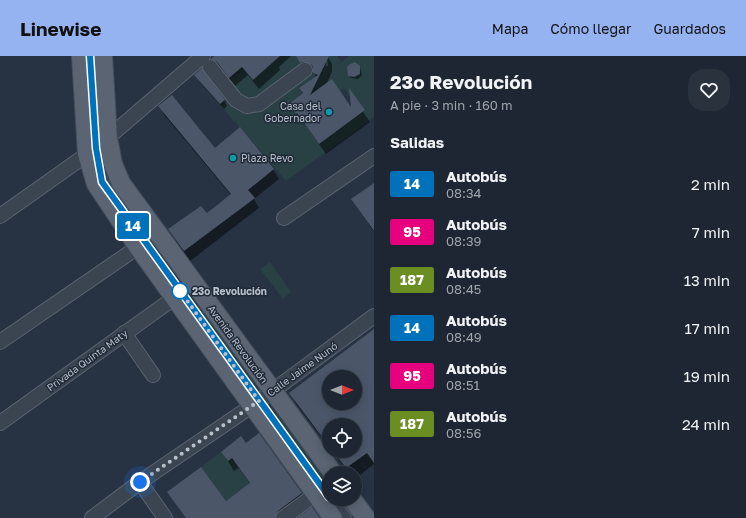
<!DOCTYPE html>
<html lang="es">
<head>
<meta charset="utf-8">
<style>
	body { margin:0; font-family:"Golos Text",sans-serif; background:#2a323e; color:#f1f3f6; height:100vh; display:flex; flex-direction:column; font-size:15px; white-space:nowrap }
	* { box-sizing:border-box; margin:0 }
	p { font-size:13px; color:#a0a5ac }
	.icon { flex:none; width:22px; height:22px; fill:none; stroke:currentColor; stroke-width:2; stroke-linecap:round; stroke-linejoin:round }
	.map { position:relative; flex:1; overflow:hidden }
	.details { display:flex; flex-direction:column; background:#1d2632; width:372px }
	.details>* { flex:none }
	.badge { padding:0 8px; border-radius:3px; font-size:14px; line-height:26px }
	.needle { width:26px; rotate:90deg }
	.controls { position:absolute; left:322px; top:314px; display:grid; gap:8px }
	.controls a { display:grid; place-items:center; width:40px; height:40px; border-radius:50%; background:#1d2632; box-shadow:0 2px 10px #0003,0 0 0 1px #3b434d; font-size:20px }
	.you { position:absolute; width:20px; height:20px; margin:-10px; border:3px solid #fff; border-radius:50%; background:#1a73e8; box-shadow:0 0 0 6px #1a73e833 }
	.map>.badge { position:absolute; translate:-50% -50%; box-shadow:0 0 0 2px #fff }
	h2 { padding:0 16px; font-size:15px; line-height:36px }
	.round { display:grid; place-items:center; flex:none; width:42px; height:42px; border-radius:16px; background:#2a323e }
	.head { display:flex; align-items:center; justify-content:space-between; height:68px; padding:0 16px }
	h1 { font-size:19px; font-weight:700; line-height:30px }
	ul { padding:0; list-style:none }
	li { display:flex; align-items:center; gap:12px; height:48px; padding:0 16px }
	li div { flex:1 }
	li b { display:block; font-size:15px }
	li em { font-style:normal }
	li .badge { min-width:44px; font-weight:700; text-align:center }
	header { display:flex; align-items:center; gap:24px; box-sizing:border-box; height:56px; padding:0 20px; background:#95b2f1; color:#111 }
	header strong { font-size:19px }
	nav { display:flex; gap:22px; margin-inline-start:auto; font-size:14px }
	main { display:flex; flex:1; min-height:0 }
	.map>svg:first-child { display:block }
	.green { fill:#294044; fill-rule:evenodd }
	.shadow { fill:#0007; fill-rule:evenodd }
	.building { fill:#4b5769; fill-rule:evenodd }
	.lines { fill:none; stroke-linecap:round; stroke-linejoin:round }
	.minor-casing { stroke:#5a6370; stroke-width:16 }
	.major-casing { stroke:#454e5c; stroke-width:20 }
	.minor { stroke:#3b4552; stroke-width:14 }
	.major { stroke:#5a6472; stroke-width:18 }
	.line-casing { stroke:#fff; stroke-width:9 }
	.line { stroke:#0072bc; stroke-width:6 }
	.walk { stroke:#b9c0cc; stroke-width:4; stroke-dasharray:0 7.2 }
	.culture-dot { fill:#0f9aa8; stroke:#202a38; stroke-width:1.5 }
	.stop-dot { fill:#fff; stroke:#0072bc; stroke-width:2 }
	.labels { text-anchor:middle; stroke-width:3; stroke-linejoin:round; paint-order:stroke }
	.poi-label { font-size:10px; fill:#b9c0cc; stroke:#202a38; text-anchor:end }
	.stop-label { font-size:10px; font-weight:bold; fill:#b9c0cc; stroke:#202a38; text-anchor:start }
	.street-label { font-size:10px; fill:#b9c0cc; stroke:#202a38 }
</style>
</head>
<body>
<header>
<strong>Linewise</strong>
<nav><a>Mapa</a><a>Cómo llegar</a><a>Guardados</a></nav>
</header>
<main>
<div class="map">
<svg width="374" height="462" viewBox="0 0 374 462">
	<rect width="100%" height="100%" fill="#273343"/>
	<g class="green">
		<path d="M280 0H298C301 20 325 20 327 0H337L342 6 349 0H374V61L286 125 221 50 229 44 234 49 262 40 248 45 227 28 244 13 253 24ZM310 25 317 34 340 35 344 32 352 44 356 42 365 54 319 87 297 57 296 58 289 48 303 37 299 32Z"/>
		<polygon points="113,124 175,209 168,213 105,126"/>
		<polygon points="270,206 291,236 283,243 260,213"/>
		<polygon points="202,247 257,325 250,330 195,253"/>
		<polygon points="280,355 329,422 329,439 272,361"/>
		<polygon points="221,396 228,405 236,399 237,409 251,427 226,445 201,411"/>
	</g>
	<g class="shadow">
		<polygon points="215,0 291,0 279,11 280,14 259,33 248,19 235,30 223,15 218,12 212,3"/>
		<polygon points="299,0 325,0 326,10 328,10 327,0 332,8 332,16 326,29 352,54 350,36 370,66 326,98 304,67 303,68 290,48 303,38 300,33 316,21 314,17 307,18 301,7"/>
		<polygon points="360,11 362,19 358,23 351,22 349,19"/>
		<polygon points="196,19 224,44 227,50 224,53 199,25"/>
		<polygon points="159,50 215,93 273,113 279,123 254,143 259,152 190,205 169,174 206,159 231,139 165,60"/>
		<polygon points="374,128 374,176 352,144"/>
		<path d="M374 275V408L355 423V417H349L332 395H355V369H329V391L297 349 291 337ZM329 321H355V347H329Z"/>
		<polygon points="258,378 301,438 308,448 289,462 186,462 168,436 225,447 250,428 239,412 234,415 222,396 246,388"/>
	</g>
	<g class="building">
		<polygon points="214,0 280,0 253,24 242,11 229,22 217,6 211,3"/>
		<polygon points="296,0 329,0 310,39 332,23 351,51 349,32 365,54 319,88 297,57 296,58 289,48 303,37 299,32 318,19 313,17 313,13 312,9 304,6 300,7"/>
		<polygon points="355,6 360,10 360,18 354,21 348,20 347,11 350,8"/>
		<polygon points="202,12 225,44 220,48 194,19"/>
		<polygon points="172,39 215,92 240,71 274,113 248,134 255,142 184,195 168,173 201,150 207,157 231,138 158,50"/>
		<polygon points="374,127 374,175 351,143"/>
		<path d="M374 273V407L367 397 346 412 333 395H355V369H329V390L289 337ZM329 321H355V347H329Z"/>
		<polygon points="259,377 302,437 278,455 275,462 186,462 167,436 201,411 226,445 250,427 232,402 228,405 221,396 241,380 246,387"/>
		<polygon points="312,451 320,462 297,462"/>
	</g>
	<g class="lines">
		<defs>
			<g id="minor">
				<polyline points="90,0 96,92 102,123"/>
				<polyline points="210,11 236,44 247,50 259,48 305,14"/>
				<polyline points="0,160 96,92 203,0"/>
				<polyline points="284,162 374,100"/>
				<polyline points="124,277 153,319"/>
				<polyline points="0,286 138,191"/>
				<polyline points="0,367 174,242"/>
				<polyline points="140,426 165,462"/>
				<polyline points="330,443 344,462"/>
				<polyline points="92,462 140,426 259,345 374,260"/>
				<polyline points="283,462 309,443 316,439"/>
			</g>
			<g id="major">
				<polyline points="81,0 87,98 96,128 138,191 333,462"/>
				<polyline points="103,0 108,82 113,108 121,127 333,417"/>
				<polyline points="352,443 366,462"/>
			</g>
		</defs>
		<use href="#minor" class="minor-casing"/>
		<use href="#major" class="major-casing"/>
		<use href="#minor" class="minor"/>
		<use href="#major" class="major"/>
	</g>
	<g class="lines">
		<defs>
			<polyline id="line" points="90,0 96,92 102,126 329,441"/>
		</defs>
		<use href="#line" class="line-casing"/>
		<use href="#line" class="line"/>
		<polyline class="walk" points="140,426 259,345 176,229 180,235"/>
	</g>
	<g class="culture-dot">
		<circle cx="329" cy="56" r="4"/>
		<circle cx="233" cy="102" r="4"/>
	</g>
	<circle class="stop-dot" cx="180" cy="235" r="8"/>
	<g class="labels">
		<g class="poi-label">
			<text x="321" y="54">Casa del<tspan x="321" dy="12">Gobernador</tspan></text>
			<text x="241" y="106" text-anchor="start">Plaza Revo</text>
		</g>
		<g class="stop-label">
			<text x="192" y="239">23o Revolución</text>
		</g>
		<g class="street-label">
			<text transform="translate(238 288) rotate(54)" y="4">Avenida Revolución</text>
			<text transform="translate(87 304) rotate(-36)" y="4">Privada Quinta Maty</text>
			<text transform="translate(302 313) rotate(-36)" y="4">Calle Jaime Nunó</text>
		</g>
	</g>
</svg>
<div class="controls">
<a><svg class="needle" viewBox="-14 -14 28 28"><path d="M0-13l5 13h-10z" fill="#e53935"/><path d="M0 13l5-13h-10z" fill="#a0a5ac"/></svg></a>
<a><svg class="icon" aria-label="locate" viewBox="0 0 24 24"><circle cx="12" cy="12" r="6"/><path d="M12 2v4M12 18v4M2 12h4M18 12h4"/></svg></a>
<a><svg class="icon" aria-label="layers" viewBox="0 0 24 24"><path d="M12 4l9 5-9 5-9-5zM3 14l9 5 9-5"/></svg></a>
</div>
<div class="you" style="left:140px;top:426px"></div>
<b class="badge" style="left:133px;top:170px;background:#0072bc;color:#fff">14</b>
</div>
<section class="details">
<div class="head"><div><h1>23o Revolución</h1><p>A pie · 3 min · 160 m</p></div><a class="round"><svg class="icon" aria-label="heart" viewBox="0 0 24 24"><path d="M12 20l-8-8c-3-5 5-10 8-4 3-6 11-1 8 4z"/></svg></a></div>
<h2>Salidas</h2>
<ul>
<li><span class="badge" style="background:#0072bc;color:#fff">14</span><div><b>Autobús</b><p>08:34</p></div><em>2 min</em></li>
<li><span class="badge" style="background:#e6007e;color:#fff">95</span><div><b>Autobús</b><p>08:39</p></div><em>7 min</em></li>
<li><span class="badge" style="background:#6b8e23;color:#fff">187</span><div><b>Autobús</b><p>08:45</p></div><em>13 min</em></li>
<li><span class="badge" style="background:#0072bc;color:#fff">14</span><div><b>Autobús</b><p>08:49</p></div><em>17 min</em></li>
<li><span class="badge" style="background:#e6007e;color:#fff">95</span><div><b>Autobús</b><p>08:51</p></div><em>19 min</em></li>
<li><span class="badge" style="background:#6b8e23;color:#fff">187</span><div><b>Autobús</b><p>08:56</p></div><em>24 min</em></li>
</ul>
</section>
</main>
</body>
</html>
